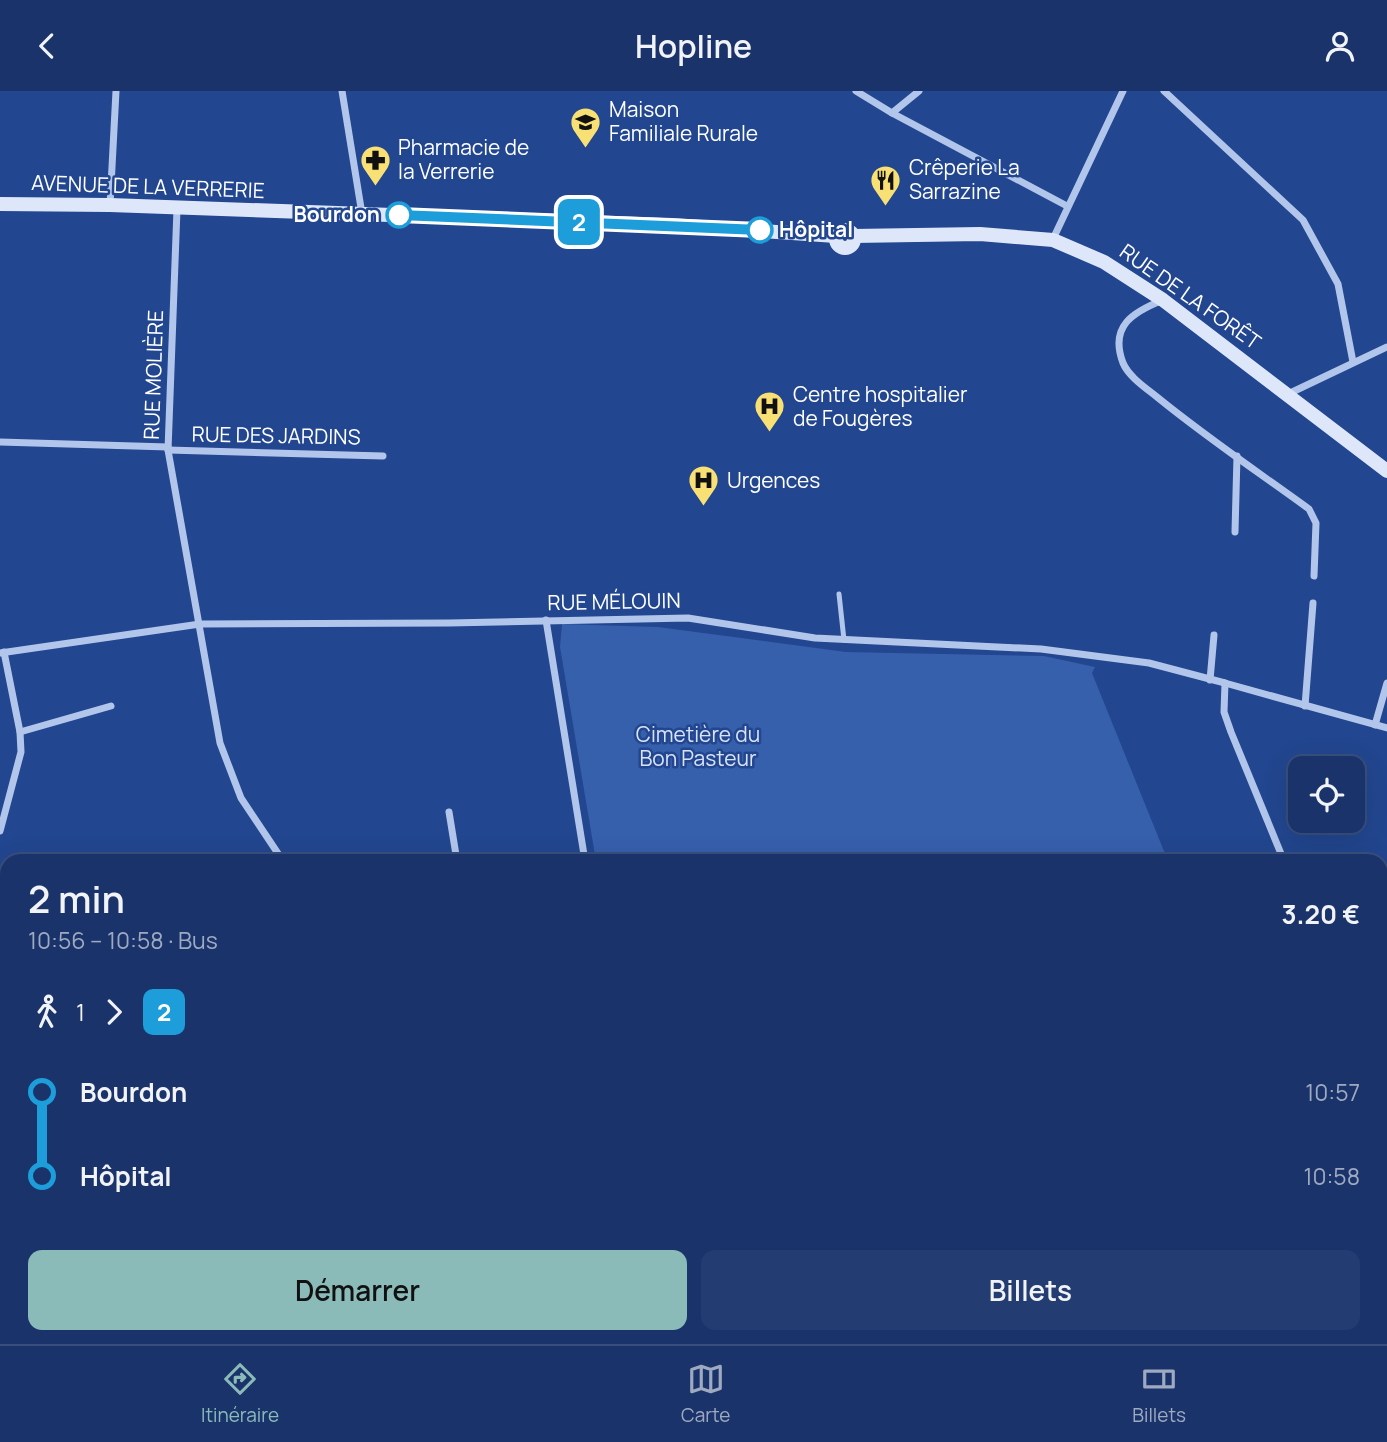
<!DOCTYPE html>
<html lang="fr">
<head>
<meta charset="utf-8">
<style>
	body { margin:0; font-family:Manrope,sans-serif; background:#233c71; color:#f1f3f6; height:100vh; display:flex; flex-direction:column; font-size:26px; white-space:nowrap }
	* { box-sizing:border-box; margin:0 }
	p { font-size:23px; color:#9faac1 }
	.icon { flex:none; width:38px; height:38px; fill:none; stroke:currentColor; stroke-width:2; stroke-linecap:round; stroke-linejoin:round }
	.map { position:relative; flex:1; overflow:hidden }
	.drawer { position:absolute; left:0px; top:763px; width:1388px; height:490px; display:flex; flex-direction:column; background:#1a346b; border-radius:21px 21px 0 0; box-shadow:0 7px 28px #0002,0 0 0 2px #384f7e }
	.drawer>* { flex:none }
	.badge { padding:0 14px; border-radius:10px; font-size:24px; line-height:46px }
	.buttons { position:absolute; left:1288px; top:665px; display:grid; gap:14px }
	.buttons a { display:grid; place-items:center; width:77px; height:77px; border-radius:14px; background:#1a346b; box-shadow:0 7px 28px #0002,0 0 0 2px #384f7e; font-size:35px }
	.map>.badge { position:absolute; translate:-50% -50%; box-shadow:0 0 0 4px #fff }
	.legs { display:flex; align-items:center; gap:10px; height:77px; padding:0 28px; font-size:23px }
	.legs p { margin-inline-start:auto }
	.headline { display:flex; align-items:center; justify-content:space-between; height:119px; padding:0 28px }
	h1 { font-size:38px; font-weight:600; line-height:52px }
	.primary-button { display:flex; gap:14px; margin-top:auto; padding:14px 28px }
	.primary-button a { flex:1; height:80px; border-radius:14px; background:#8bbbb9; color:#111; font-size:28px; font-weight:600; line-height:80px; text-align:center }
	.primary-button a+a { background:#233c71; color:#f1f3f6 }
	ul { padding:0 28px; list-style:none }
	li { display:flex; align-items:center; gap:24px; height:84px; font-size:26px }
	li i { display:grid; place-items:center; width:10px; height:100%; margin:0 9px; background:currentColor }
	li i::after { content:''; width:18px; height:18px; margin:-9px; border:5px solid; border-radius:50%; background:#1a346b }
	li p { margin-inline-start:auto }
	li:first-child i { background:linear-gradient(#0000 50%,currentColor 0) }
	li:last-child i { background:linear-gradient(currentColor 50%,#0000 0) }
	header { display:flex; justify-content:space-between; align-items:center; height:91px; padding:0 28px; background:#1a346b; font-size:32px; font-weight:600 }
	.menu { display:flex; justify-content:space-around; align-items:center; height:98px; border-top:2px solid #384f7e; background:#1a346b; font-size:19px; color:#9faac1 }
	.menu a { display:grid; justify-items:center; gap:4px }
	.menu .on { color:#8bbbb9 }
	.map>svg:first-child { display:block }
	.green { fill:#365fac }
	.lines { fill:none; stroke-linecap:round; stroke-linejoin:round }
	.lane { stroke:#b2c6ec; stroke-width:5 }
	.street { stroke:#b2c6ec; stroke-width:7 }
	.secondary { stroke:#dee7f9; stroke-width:14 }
	.line-1-casing { stroke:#fff; stroke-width:16 }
	.line-1 { stroke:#1d9dd9; stroke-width:10 }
	.stop-1-dot { fill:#fff; stroke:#1d9dd9; stroke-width:3.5 }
	.labels { text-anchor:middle; stroke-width:5; stroke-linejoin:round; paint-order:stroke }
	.poi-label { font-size:21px; fill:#fff; stroke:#22468f; text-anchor:start }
	.street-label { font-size:21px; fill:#fff; stroke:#22468f }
	.stop-label { font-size:21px; font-weight:bold; fill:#fff; stroke:#22468f; text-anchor:end }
	.park-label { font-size:21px; fill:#d8e3f9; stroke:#22468f }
</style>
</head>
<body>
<header><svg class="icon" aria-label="back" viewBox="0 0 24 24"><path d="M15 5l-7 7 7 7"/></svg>Hopline<svg class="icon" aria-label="person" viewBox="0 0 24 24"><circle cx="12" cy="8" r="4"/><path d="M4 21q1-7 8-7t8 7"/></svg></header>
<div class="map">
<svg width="1387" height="1253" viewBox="0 0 1387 1253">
	<rect width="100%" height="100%" fill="#22468f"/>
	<g class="green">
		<polygon points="562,533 658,536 846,561 1044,565 1095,576 1092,582 1168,770 596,770 560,556"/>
		<polygon points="703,1246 1239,1246 1246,1253 700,1253"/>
	</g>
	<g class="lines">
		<g class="lane">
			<polyline points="839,503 844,549"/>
			<polyline points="1381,816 1387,813"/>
			<polyline points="1381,933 1387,930"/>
		</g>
		<g class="street">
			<polyline points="342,0 362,123"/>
			<polyline points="856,0 892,22 1067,115"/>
			<polyline points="1164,0 1303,129 1338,193 1353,271"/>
			<polyline points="892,22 919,0"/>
			<polyline points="110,114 116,0"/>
			<polyline points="177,118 168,359 220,652 241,707 283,770"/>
			<polyline points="1053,148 1123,0"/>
			<path d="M1163 209C1133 221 1109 235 1123 272 1129 286 1146 297 1157 306 1206 346 1258 381 1309 418L1316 432 1314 485"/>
			<polyline points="1288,303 1387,256"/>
			<polyline points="0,351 168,356"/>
			<polyline points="168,359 383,365"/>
			<polyline points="1235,441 1237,365"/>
			<polyline points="546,529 585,770"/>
			<polyline points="0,562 200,533 449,532 688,527 815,547 1041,558 1149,572 1225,592"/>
			<polyline points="1210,589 1214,544"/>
			<polyline points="1305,615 1313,512"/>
			<polyline points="1375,634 1387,592"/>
			<polyline points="20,641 111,615"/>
			<polyline points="449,721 457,770"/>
			<polyline points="0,740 21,661 20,641 4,561"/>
			<polyline points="1284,770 1231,641 1224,621 1225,592 1387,637"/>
			<polyline points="1381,1072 1387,1071"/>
			<polyline points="0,1082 7,1081"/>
			<polyline points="1381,1110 1387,1117"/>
			<polyline points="1332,1246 1340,1253"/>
			<polyline points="520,1252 520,1253"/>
			<polyline points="268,1253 269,1246"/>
		</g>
		<g class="secondary">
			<polyline points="0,113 110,114 672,134 836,145"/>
			<circle cx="845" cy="148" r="9"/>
			<polyline points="853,145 980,143 1053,149 1104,171 1163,209 1387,380"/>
		</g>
	</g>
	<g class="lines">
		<defs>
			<polyline id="line-1" points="399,124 760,139"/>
		</defs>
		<use href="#line-1" class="line-1-casing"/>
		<use href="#line-1" class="line-1"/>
	</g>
	<defs>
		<symbol id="school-pin" viewBox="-11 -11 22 30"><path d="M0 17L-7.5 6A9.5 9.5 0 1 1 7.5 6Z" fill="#f8e075" stroke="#22468f"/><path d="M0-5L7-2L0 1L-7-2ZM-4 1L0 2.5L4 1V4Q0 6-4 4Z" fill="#111"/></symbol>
		<symbol id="pharmacy-pin" viewBox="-11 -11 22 30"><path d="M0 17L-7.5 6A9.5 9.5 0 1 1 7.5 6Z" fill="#f8e075" stroke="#22468f"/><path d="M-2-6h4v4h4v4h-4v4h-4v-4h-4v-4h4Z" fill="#111"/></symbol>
		<symbol id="restaurant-pin" viewBox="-11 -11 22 30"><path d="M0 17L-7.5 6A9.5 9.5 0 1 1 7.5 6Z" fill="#f8e075" stroke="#22468f"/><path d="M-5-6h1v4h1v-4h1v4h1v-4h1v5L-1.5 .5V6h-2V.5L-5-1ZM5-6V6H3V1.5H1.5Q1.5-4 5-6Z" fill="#111"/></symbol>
		<symbol id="hospital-pin" viewBox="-11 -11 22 30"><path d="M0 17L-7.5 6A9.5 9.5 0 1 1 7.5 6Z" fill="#f8e075" stroke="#22468f"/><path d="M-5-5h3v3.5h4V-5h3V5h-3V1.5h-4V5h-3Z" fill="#111"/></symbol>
	</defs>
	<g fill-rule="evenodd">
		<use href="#school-pin" x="568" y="14" width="35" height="47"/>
		<use href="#pharmacy-pin" x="358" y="52" width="35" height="47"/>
		<use href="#restaurant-pin" x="868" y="72" width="35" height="47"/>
		<use href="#hospital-pin" x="752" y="298" width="35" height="47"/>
		<use href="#hospital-pin" x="686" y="372" width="35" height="47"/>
	</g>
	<g class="stop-1-dot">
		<circle cx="399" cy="124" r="12"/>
		<circle cx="760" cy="139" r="12"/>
	</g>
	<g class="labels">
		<g class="poi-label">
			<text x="609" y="26">Maison<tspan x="609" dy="24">Familiale Rurale</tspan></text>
			<text x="398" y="64">Pharmacie de<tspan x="398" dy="24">la Verrerie</tspan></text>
			<text x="909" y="84">Crêperie La<tspan x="909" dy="24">Sarrazine</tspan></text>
			<text x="793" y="311">Centre hospitalier<tspan x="793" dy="24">de Fougères</tspan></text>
			<text x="727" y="397">Urgences</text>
		</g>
		<g class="street-label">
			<text transform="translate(148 96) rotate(2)" y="7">AVENUE DE LA VERRERIE</text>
			<text transform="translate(1190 206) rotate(35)" y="7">RUE DE LA FORÊT</text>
			<text transform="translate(154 284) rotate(-88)" y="7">RUE MOLIÈRE</text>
			<text transform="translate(276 345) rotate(1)" y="7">RUE DES JARDINS</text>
			<text transform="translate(614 511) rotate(-1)" y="7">RUE MÉLOUIN</text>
		</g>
		<g class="stop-label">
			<text x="380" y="131">Bourdon</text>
			<text x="779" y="146" text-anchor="start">Hôpital</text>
		</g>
		<g class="park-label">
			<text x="698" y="651">Cimetière du<tspan x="698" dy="24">Bon Pasteur</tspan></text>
		</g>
	</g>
</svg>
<div class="buttons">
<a><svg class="icon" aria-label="locate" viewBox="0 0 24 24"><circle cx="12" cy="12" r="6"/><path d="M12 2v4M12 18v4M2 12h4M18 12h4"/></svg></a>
</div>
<b class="badge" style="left:579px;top:131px;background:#1d9dd9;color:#fff">2</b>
<section class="drawer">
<div class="headline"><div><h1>2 min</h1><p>10:56 – 10:58 · Bus</p></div><b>3.20 €</b></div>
<div class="legs"><svg class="icon" aria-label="walk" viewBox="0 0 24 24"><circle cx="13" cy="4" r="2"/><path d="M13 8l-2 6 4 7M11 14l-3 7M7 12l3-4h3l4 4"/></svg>1<svg class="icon" aria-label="forward" viewBox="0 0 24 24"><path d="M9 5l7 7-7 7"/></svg><b class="badge" style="background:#1d9dd9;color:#fff">2</b></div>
<ul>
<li><i style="color:#1d9dd9"></i><b>Bourdon</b><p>10:57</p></li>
<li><i style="color:#1d9dd9"></i><b>Hôpital</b><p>10:58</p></li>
</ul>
<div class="primary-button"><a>Démarrer</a><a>Billets</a></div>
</section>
</div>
<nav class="menu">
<a class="on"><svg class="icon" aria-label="directions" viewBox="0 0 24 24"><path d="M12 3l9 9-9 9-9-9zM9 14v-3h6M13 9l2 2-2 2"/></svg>Itinéraire</a>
<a><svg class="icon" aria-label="map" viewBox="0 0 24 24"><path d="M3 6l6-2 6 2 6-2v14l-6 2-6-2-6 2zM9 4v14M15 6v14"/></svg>Carte</a>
<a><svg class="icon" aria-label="tickets" viewBox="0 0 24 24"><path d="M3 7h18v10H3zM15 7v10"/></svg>Billets</a>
</nav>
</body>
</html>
